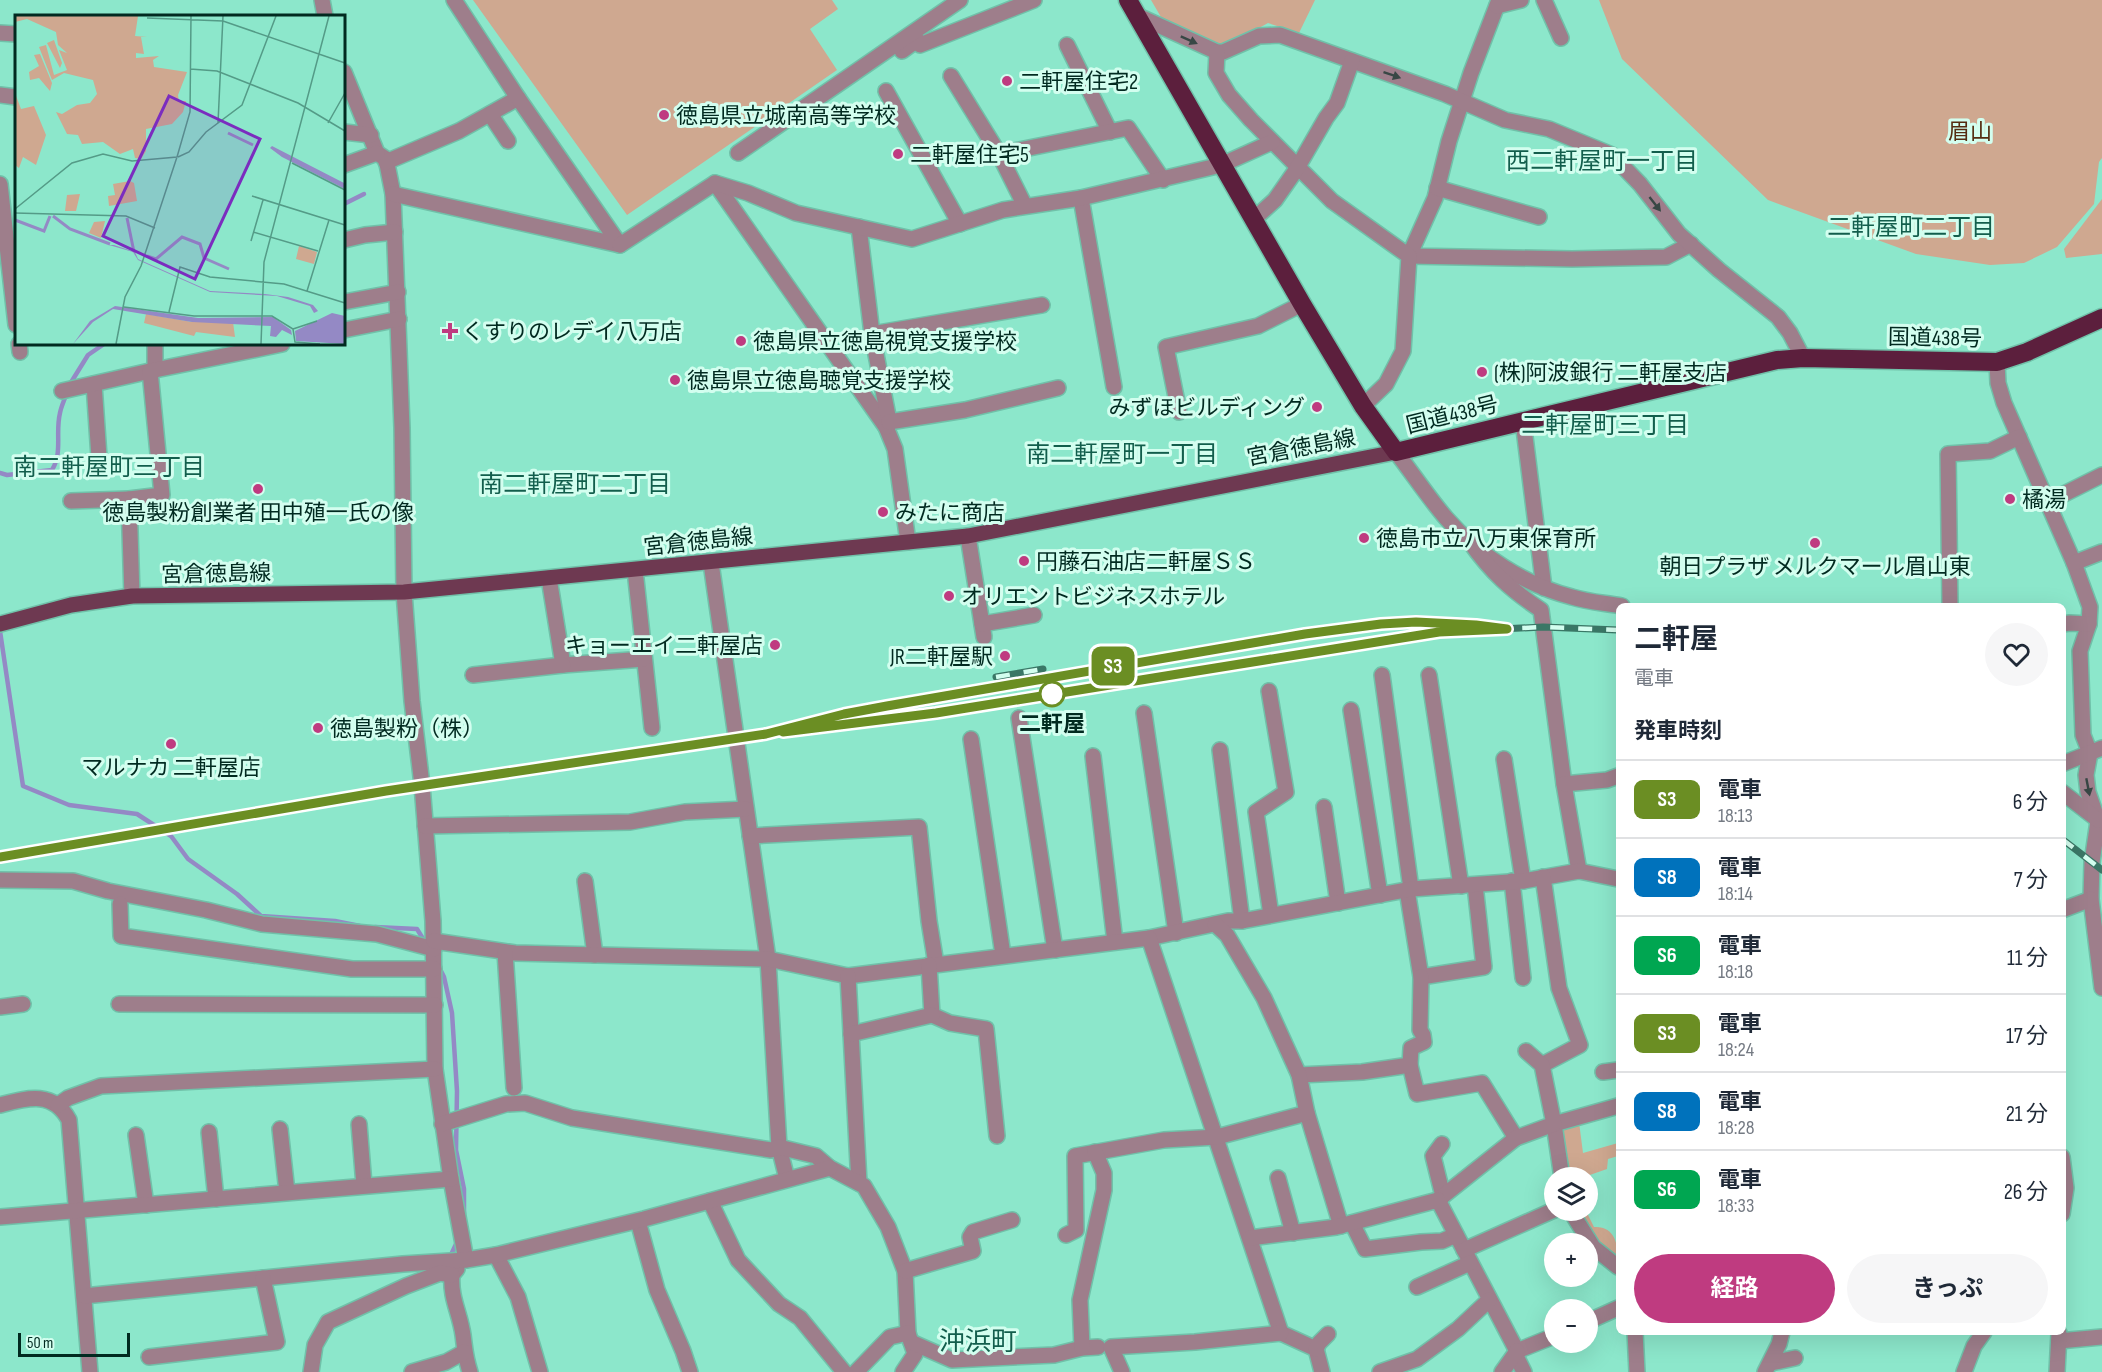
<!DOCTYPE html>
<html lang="ja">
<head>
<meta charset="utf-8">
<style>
	body { margin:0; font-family:"Sofia Sans Condensed","Noto Sans JP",sans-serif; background:#f6f6f7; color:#1f2937; height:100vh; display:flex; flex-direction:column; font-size:22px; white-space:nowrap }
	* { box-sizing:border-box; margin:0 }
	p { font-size:20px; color:#747a83 }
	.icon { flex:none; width:33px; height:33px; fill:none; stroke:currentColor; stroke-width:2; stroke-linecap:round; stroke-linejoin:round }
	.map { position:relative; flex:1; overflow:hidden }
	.side { position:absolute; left:1616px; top:603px; width:450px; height:732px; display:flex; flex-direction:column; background:#fff; border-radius:9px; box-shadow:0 6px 24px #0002 }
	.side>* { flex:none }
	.badge { padding:0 12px; border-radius:9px; font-size:21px; line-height:39px }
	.tools { position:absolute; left:1544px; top:1167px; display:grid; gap:12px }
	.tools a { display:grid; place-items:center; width:54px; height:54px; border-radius:50%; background:#fff; box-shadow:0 6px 24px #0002; font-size:30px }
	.scale { position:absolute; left:18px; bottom:15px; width:112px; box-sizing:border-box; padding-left:6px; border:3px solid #012a20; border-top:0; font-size:16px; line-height:21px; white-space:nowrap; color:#012a20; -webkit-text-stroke:4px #d3feef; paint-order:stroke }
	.map>.badge { position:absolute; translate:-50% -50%; box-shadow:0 0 0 3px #fff }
	h2 { padding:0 18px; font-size:22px; line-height:54px }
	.round { display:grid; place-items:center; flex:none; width:63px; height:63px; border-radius:32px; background:#f6f6f7 }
	.head { display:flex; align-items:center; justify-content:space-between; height:102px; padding:0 18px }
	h1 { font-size:28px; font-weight:700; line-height:45px }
	.action { display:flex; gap:12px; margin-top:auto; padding:12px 18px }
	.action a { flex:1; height:69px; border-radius:36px; background:#bf3b80; color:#fff; font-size:24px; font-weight:700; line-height:69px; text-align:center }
	.action a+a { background:#f6f6f7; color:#1f2937 }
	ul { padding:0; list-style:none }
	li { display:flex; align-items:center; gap:18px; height:78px; padding:0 18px; border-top:2px solid #e0e1e3 }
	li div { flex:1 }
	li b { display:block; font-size:22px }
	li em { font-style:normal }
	li .badge { min-width:66px; font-weight:700; text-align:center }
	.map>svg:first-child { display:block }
	.green { fill:#cfa890 }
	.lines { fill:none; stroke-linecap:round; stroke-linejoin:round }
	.stream { stroke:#9489c5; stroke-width:4.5 }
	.minor-casing { stroke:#70c1a9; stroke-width:18 }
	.major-casing { stroke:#70c1a9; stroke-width:18 }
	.highway-casing { stroke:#70c1a9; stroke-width:21 }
	.minor { stroke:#9e7e8b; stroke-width:15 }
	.major { stroke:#6e3951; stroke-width:15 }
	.highway { stroke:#5c1f3d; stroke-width:18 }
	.rail-casing { stroke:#3a7766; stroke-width:7 }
	.rail { stroke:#d3feef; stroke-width:4.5; stroke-dasharray:14; stroke-linecap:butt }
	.oneway { fill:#384745 }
	.line-casing { stroke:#fff; stroke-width:14 }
	.line { stroke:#6b8e23; stroke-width:9 }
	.poi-dot { fill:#bf3b80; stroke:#d3feef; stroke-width:2 }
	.stop-dot { fill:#fff; stroke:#6b8e23; stroke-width:3 }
	.labels { text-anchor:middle; stroke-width:6; stroke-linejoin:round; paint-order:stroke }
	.poi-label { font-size:22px; fill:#012a20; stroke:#d3feef; text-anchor:start }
	.park-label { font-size:22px; fill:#552d11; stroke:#d3feef }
	.street-label { font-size:22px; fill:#012a20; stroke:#d3feef }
	.stop-label { font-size:22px; font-weight:bold; fill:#012a20; stroke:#d3feef }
	.neighbourhood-label { font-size:24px; fill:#125e4c; stroke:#d3feef }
	.quarter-label { font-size:26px; fill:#125e4c; stroke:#d3feef }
	.inset-river { fill:none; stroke:#9489c5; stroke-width:3 }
	.inset-road { fill:none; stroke:#549b87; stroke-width:1.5 }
	.view { fill:#7b2cbf; fill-opacity:0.15; stroke:#7b2cbf; stroke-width:3 }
	.inset-edge { fill:none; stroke:#012a20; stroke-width:3 }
</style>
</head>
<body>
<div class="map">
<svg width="2102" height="1372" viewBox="0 0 2102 1372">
	<rect width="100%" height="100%" fill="#8ce7cb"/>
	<g class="green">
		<polygon points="473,0 832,0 838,9 810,29 837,70 627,215"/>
		<polygon points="1151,0 1315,0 1299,33 1268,23 1223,48 1165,24"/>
		<polygon points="1599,0 2102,0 2102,158 2099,162 2094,204 2057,247 2024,263 1990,265 1916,254 1768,200 1622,59"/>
		<polygon points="2102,199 2102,254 2066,258 2064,249"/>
		<polygon points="1579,1122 1583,1153 1618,1143 1618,1156 1608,1159 1607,1169 1584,1177 1568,1177 1560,1127"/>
		<path d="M1575 1211H1586L1594 1227C1615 1226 1618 1244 1618 1261L1580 1221Z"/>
	</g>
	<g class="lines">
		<g class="stream">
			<polyline points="344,204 364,194"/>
			<polyline points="70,384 88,355 104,344"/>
			<path d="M0 473 7 475 52 470C63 452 55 433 60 413 61 407 64 401 66 395"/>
			<polyline points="0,631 23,786 69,805 137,814 171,836 188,859 237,894 261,916 335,921 360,926"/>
			<polyline points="375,927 417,929 425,942"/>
			<polyline points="439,967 444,977 452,1013 457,1091 456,1150 464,1189 464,1214"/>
			<polyline points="449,1259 457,1242"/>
		</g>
		<defs>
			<g id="minor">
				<polyline points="322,0 325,16"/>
				<polyline points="1499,0 1471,73 1449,141 1435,198 1409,256 1572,259 1666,257 1691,244"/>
				<polyline points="1544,0 1561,38"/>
				<polyline points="1497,6 1521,0"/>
				<polyline points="1136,15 1217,52 1223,52 1259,36 1280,35 1445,94 1505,120 1549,129 1612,155 1640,184 1679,234 1719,270 1778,317 1790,333 1803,358"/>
				<polyline points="0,33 16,34"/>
				<polyline points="1067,45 1110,132"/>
				<polyline points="902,51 917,40 920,45 1034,0"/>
				<polyline points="1217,52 1216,73 1229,95 1251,120 1332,201 1409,256 1403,351 1386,384 1363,406"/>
				<polyline points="344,72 377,153 386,159 393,194 402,428 404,592 412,701 422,785 433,921 435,1069 451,1179 466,1260"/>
				<polyline points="951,76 999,154"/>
				<polyline points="886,91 960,224"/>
				<polyline points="0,95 16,97"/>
				<polyline points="490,114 508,141"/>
				<polyline points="344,132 371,135"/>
				<polyline points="738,153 960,0"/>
				<polyline points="386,162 459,131 518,98"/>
				<polyline points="344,165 377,153"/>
				<polyline points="715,183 886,427 895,449 908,542"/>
				<polyline points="0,184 16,325"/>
				<polyline points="1437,188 1539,217"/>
				<polyline points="393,194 620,245 518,98 454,0"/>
				<polyline points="1081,198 1114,387"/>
				<polyline points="1025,206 999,154 1128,128 1163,180"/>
				<polyline points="1253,220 1275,200 1296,170 1326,118 1337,103 1352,61"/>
				<polyline points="859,227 872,334 888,416 886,427"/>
				<polyline points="344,240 365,235 395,232"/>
				<polyline points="620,245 715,183 748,193 796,213 912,239 1003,210 1081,198 1221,165 1272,142"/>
				<polyline points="344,302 398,292"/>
				<polyline points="344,330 399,319"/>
				<polyline points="872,334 1042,305"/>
				<polyline points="19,344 20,352"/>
				<polyline points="1997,362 1998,383 2004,403 2074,563 2090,607 2089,624 2080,651 2083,735 2090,753 2086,775 2088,792 2098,821 2092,862 2091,899 2102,988"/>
				<polyline points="155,370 155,344"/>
				<polyline points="94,384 99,457"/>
				<polyline points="62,391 150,371"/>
				<polyline points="1179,412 1166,347 1258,326 1302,304"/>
				<polyline points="1523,421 1544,588"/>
				<polyline points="889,422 965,410 1058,388"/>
				<path d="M1396 452C1413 474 1428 497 1446 518 1478 555 1525 585 1572 597 1588 602 1605 603 1622 606"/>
				<polyline points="71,501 129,499"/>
				<polyline points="2048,502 2102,475"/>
				<polyline points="968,536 984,637"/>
				<path d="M1470 542C1491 572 1511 590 1541 610L1564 784 1579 871"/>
				<polyline points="711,563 768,959 779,1147 787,1179"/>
				<polyline points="2074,563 2102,552"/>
				<polyline points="635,570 652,728"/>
				<polyline points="549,578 563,665 644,659"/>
				<polyline points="132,596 129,499 162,495 150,371 282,344"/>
				<polyline points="1950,606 1948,454 1990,451 2019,437"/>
				<polyline points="982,624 1034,615"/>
				<polyline points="2062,624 2070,623 2089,624"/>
				<polyline points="473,675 563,665"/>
				<polyline points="1382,675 1411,889"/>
				<polyline points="1429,675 1461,886"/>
				<polyline points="1269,691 1286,792 1256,812 1271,915"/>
				<polyline points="1351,710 1380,895"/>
				<polyline points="1144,713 1176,933"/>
				<polyline points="1019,718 1055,950"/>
				<polyline points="971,739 1003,955"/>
				<polyline points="1220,750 1242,921"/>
				<polyline points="1093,756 1115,942"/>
				<polyline points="1504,759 1523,881"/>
				<polyline points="2062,764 2102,748"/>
				<polyline points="1564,784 1607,780 1618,776"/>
				<polyline points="2062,792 2098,820"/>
				<polyline points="1324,807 1338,903"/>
				<polyline points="425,826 630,822 685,812 746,809"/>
				<polyline points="750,836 919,827 929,921 936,964"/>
				<polyline points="0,880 73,881 108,891 206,910 262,924 377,934 434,949"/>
				<polyline points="585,881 595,955"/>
				<polyline points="1512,881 1523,978"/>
				<polyline points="1407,890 1421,977 1484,967 1475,885"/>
				<polyline points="120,904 121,936 352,969 434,969"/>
				<polyline points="2062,910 2091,899"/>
				<polyline points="1149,938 1228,921 1242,921 1411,889 1523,881 1579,871 1618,879"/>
				<polyline points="434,941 515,953 768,959 848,976 1149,938 1281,1333 1316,1349 1322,1372"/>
				<polyline points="505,952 514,1088"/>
				<polyline points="929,965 932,1015 950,1023 986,1029 997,1136"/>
				<polyline points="848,976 859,1183"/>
				<polyline points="119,1004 435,1005"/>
				<polyline points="0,1007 23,1004"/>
				<polyline points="851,1034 932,1015"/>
				<polyline points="1410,1065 1417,1094 1482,1083 1516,1138"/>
				<polyline points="1542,1065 1580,1045 1559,988 1543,877"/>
				<polyline points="1603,1072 1618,1070"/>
				<polyline points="1299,1075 1362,1072 1410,1065 1411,1048 1424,1042 1423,1035 1420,1030 1421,977"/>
				<path d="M0 1105C27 1098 53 1090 69 1120L90 1372"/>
				<polyline points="58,1105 68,1098 101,1086 435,1069"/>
				<polyline points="1307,1113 1341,1226"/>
				<polyline points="359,1124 364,1185"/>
				<polyline points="442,1124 506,1104 525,1103 572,1118 771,1150 779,1147 816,1156 830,1168 864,1186 888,1227 905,1271 908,1333 915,1354 903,1372"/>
				<polyline points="280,1129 287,1192"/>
				<polyline points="209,1132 216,1199"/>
				<polyline points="136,1135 146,1205"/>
				<polyline points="1442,1144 1433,1156 1443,1196"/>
				<polyline points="2062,1157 2066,1188 2062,1214"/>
				<polyline points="1278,1178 1293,1233"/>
				<polyline points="1562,1178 1554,1124 1618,1106"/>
				<polyline points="1438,1200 1516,1138 1554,1124 1542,1065 1526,1051"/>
				<polyline points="710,1201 738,1260 779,1304 800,1318 844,1372"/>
				<polyline points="1570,1210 1593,1247 1618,1267"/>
				<polyline points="0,1217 451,1179"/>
				<polyline points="638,1221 657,1290 683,1351 690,1372"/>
				<polyline points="1352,1223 1365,1249 1421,1242 1442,1241 1456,1235"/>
				<polyline points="1066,1235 1076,1230 1075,1156 1164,1140 1217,1137 1307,1113 1299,1075 1264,998 1227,935 1215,924"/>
				<polyline points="1250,1238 1336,1227 1438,1200 1517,1351 1554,1336"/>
				<polyline points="1464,1250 1554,1210"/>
				<polyline points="496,1255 518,1297 540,1372"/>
				<path d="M457 1269 452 1275C450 1298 460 1313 463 1335 465 1350 465 1357 470 1372"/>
				<polyline points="905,1271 973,1251 970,1237 973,1232 1012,1220"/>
				<polyline points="1417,1287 1470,1263"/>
				<polyline points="84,1296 403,1264 466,1260 496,1255 644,1219 830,1168"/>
				<polyline points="1587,1322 1618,1308"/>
				<polyline points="1635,1332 1637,1372"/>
				<polyline points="2059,1341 2102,1337"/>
				<polyline points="911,1342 952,1360 1054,1355 1082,1348 1098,1347"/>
				<polyline points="1082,1348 1080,1300 1104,1190 1104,1173 1095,1152"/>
				<polyline points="1316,1349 1319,1343 1328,1334"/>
				<polyline points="1516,1356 1524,1372"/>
				<polyline points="149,1357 277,1342 263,1278"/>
				<polyline points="1771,1363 1795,1358"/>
				<polyline points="311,1372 315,1345 328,1322 406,1286 440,1273 452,1275"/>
				<polyline points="412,1372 446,1362 464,1352"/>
				<polyline points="856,1372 890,1337 908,1333"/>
				<polyline points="1122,1372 1111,1347 1195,1342 1281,1333"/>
				<polyline points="1380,1372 1417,1359 1458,1329 1489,1300"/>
				<polyline points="1502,1372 1517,1351"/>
				<polyline points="1765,1372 1779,1344 1782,1332"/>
				<polyline points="1964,1372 1974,1346 1984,1332"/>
				<polyline points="2057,1372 2059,1333"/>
			</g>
			<polyline id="major" points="0,624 71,605 132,596 404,592 968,536 1396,452"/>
			<polyline id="highway" points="1128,0 1302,304 1363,406 1396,452 1777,360 1803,358 1997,362 2027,352 2102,318"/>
		</defs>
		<use href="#minor" class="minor-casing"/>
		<use href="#major" class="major-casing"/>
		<use href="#highway" class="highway-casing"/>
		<use href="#minor" class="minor"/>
		<use href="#major" class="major"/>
		<use href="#highway" class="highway"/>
		<defs>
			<g id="rail">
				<polyline points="996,677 1043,669"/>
				<path d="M811 722C880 704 951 694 1021 683 1063 675 1105 668 1147 661 1248 644 1350 620 1454 624"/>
				<polyline points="2062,839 2102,870"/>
				<polyline points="0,857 422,785 736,737 936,713 1439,632 1543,627 1618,630"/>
			</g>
		</defs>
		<use href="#rail" class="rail-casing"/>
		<use href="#rail" class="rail"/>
	</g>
	<defs><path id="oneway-solid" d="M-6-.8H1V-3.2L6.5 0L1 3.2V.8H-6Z" transform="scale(1.5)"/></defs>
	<g class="oneway">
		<use href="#oneway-solid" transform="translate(1189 40) rotate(24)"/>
		<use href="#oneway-solid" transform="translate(1392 75) rotate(19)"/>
		<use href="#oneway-solid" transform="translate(1655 204) rotate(52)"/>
		<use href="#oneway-solid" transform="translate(2088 787) rotate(79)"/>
	</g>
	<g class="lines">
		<defs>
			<polyline id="line" points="0,857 386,791 766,734 844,714 887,706 1305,634 1381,624 1416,622 1476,625 1507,629 1439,632 936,713 783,732"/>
		</defs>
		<use href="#line" class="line-casing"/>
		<use href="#line" class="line"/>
	</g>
	<g class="poi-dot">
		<circle cx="1007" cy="81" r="6"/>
		<circle cx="664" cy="115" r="6"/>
		<circle cx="898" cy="154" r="6"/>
		<path d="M447 322h6v6h6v6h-6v6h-6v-6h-6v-6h6z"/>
		<circle cx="741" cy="341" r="6"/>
		<circle cx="1482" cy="372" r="6"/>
		<circle cx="675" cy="380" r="6"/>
		<circle cx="1317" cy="407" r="6"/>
		<circle cx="258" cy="489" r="6"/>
		<circle cx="2010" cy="499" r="6"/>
		<circle cx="883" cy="512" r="6"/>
		<circle cx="1364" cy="538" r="6"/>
		<circle cx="1815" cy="543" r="6"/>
		<circle cx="1024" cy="561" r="6"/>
		<circle cx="949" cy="596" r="6"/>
		<circle cx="775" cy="645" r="6"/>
		<circle cx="1005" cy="656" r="6"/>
		<circle cx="318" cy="728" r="6"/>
		<circle cx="171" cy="744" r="6"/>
	</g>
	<circle class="stop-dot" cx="1052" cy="694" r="12"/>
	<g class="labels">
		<g class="poi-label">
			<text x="1019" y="89">二軒屋住宅2</text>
			<text x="676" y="123">徳島県立城南高等学校</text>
			<text x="910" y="162">二軒屋住宅5</text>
			<text x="462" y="339">くすりのレデイ八万店</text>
			<text x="753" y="349">徳島県立徳島視覚支援学校</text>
			<text x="1494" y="380">(株)阿波銀行 二軒屋支店</text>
			<text x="687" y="388">徳島県立徳島聴覚支援学校</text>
			<text x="1305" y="415" text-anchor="end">みずほビルディング</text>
			<text x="2022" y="507">橘湯</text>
			<text x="258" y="520" text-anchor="middle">徳島製粉創業者 田中殖一氏の像</text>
			<text x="895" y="520">みたに商店</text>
			<text x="1376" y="546">徳島市立八万東保育所</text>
			<text x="1036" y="569">円藤石油店二軒屋ＳＳ</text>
			<text x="1815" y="574" text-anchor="middle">朝日プラザ メルクマール眉山東</text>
			<text x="961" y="604">オリエントビジネスホテル</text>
			<text x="763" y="653" text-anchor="end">キョーエイ二軒屋店</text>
			<text x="993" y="664" text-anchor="end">JR二軒屋駅</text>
			<text x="330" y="736">徳島製粉（株）</text>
			<text x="171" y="775" text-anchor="middle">マルナカ 二軒屋店</text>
		</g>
		<g class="park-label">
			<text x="1970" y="139">眉山</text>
		</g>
		<g class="street-label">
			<text transform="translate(1935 337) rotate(1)" y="8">国道438号</text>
			<text transform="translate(1452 414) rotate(-14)" y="8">国道438号</text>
			<text transform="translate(1301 447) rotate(-11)" y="8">宮倉徳島線</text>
			<text transform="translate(698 541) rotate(-6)" y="8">宮倉徳島線</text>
			<text transform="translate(216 573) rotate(-1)" y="8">宮倉徳島線</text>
		</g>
		<g class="stop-label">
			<text x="1052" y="731">二軒屋</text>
		</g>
		<g class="neighbourhood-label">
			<text x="1602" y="169">西二軒屋町一丁目</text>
			<text x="1911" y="235">二軒屋町二丁目</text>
			<text x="1605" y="433">二軒屋町三丁目</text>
			<text x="1122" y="462">南二軒屋町一丁目</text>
			<text x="109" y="475">南二軒屋町三丁目</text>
			<text x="575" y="492">南二軒屋町二丁目</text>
		</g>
		<g class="quarter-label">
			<text x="978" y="1350">沖浜町</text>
		</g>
	</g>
	<g transform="translate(15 15)">
		<rect width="330" height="330" fill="#8ce7cb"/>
		<path d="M0 1H123L120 21 132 22H126L129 39 121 38V43L144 41 138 45 139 52 172 57 163 80 164 86H171L168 97 157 109 131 114V136L126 144 120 143 118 134 105 139 88 127 67 129 63 120 52 119 41 97 47 99 62 90 75 88 82 79 78 65 49 58 37 65 24 32 31 30 39 60 52 55 44 35 52 38 43 30 41 17 12 4 0 7ZM39 25 47 48 45 53 32 28ZM25 39 37 68 35 76 24 63 15 65 14 57 24 51 19 40ZM0 78 6 94 19 91 31 120 21 150 8 142 4 153 0 150ZM115 166 119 168 122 186 94 191 93 181 100 180 98 169ZM65 179 61 196H50L52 180ZM90 206 86 223 74 218 79 207ZM284 231 302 237 299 249 281 244ZM131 299 177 307H218L220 322 181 317 179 321 129 308Z" fill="#cfa890"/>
		<path d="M257 131 329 168 330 174 267 142 255 133ZM94 230H99L120 237 123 244 195 276 250 279 273 282 298 290 303 296 299 298 295 291 262 281 195 277 123 245 118 237ZM100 291 183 303 258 302 276 315 277 320 267 315 261 322 255 321 256 311 177 307 98 294 78 307 58 329 75 306ZM317 298 330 301V329L281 326 280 316Z" fill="#9489c5"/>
		<path class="inset-river" d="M213 118 238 130M38 201 55 214 95 229M112 203 119 237M0 205 29 216 35 201M132 241 141 244 167 222 185 229 189 243 214 254"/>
		<path class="inset-road" d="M132 3 208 6 330 48M175 54 202 56 283 88 330 116M203 108 208 1M313 108 330 78M163 142 174 137 191 117 227 90 261 1M277 148 330 175M237 181 330 210M0 194 57 148 88 139 117 146 162 142 175 97 176 1M0 198 111 201 140 213M238 217 303 236M236 226 248 185M292 276 314 205M109 292 179 301H257L278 314 280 327 305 329M154 297 165 252 195 262 269 269 330 288M278 314 302 306M101 329 110 282 126 251 162 142M246 329 249 247 314 1"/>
		<path class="view" d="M154 81 245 124 180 264 88 221Z"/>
		<rect width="330" height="330" class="inset-edge"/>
	</g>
</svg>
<div class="tools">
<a><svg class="icon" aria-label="layers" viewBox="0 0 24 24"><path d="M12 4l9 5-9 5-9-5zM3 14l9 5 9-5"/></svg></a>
<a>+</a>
<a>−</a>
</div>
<div class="scale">50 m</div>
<b class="badge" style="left:1113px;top:666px;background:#6b8e23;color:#fff">S3</b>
<section class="side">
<div class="head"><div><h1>二軒屋</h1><p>電車</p></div><a class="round"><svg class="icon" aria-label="heart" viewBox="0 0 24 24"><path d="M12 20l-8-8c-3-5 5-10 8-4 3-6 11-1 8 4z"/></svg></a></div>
<h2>発車時刻</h2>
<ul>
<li><span class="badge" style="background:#6b8e23;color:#fff">S3</span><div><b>電車</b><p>18:13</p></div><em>6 分</em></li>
<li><span class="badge" style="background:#0072bc;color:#fff">S8</span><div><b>電車</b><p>18:14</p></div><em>7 分</em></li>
<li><span class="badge" style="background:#00a651;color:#fff">S6</span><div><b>電車</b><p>18:18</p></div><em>11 分</em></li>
<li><span class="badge" style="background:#6b8e23;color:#fff">S3</span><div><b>電車</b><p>18:24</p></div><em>17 分</em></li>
<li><span class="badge" style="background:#0072bc;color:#fff">S8</span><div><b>電車</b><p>18:28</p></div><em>21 分</em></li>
<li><span class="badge" style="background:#00a651;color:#fff">S6</span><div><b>電車</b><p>18:33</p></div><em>26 分</em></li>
</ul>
<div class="action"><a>経路</a><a>きっぷ</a></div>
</section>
</div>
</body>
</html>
